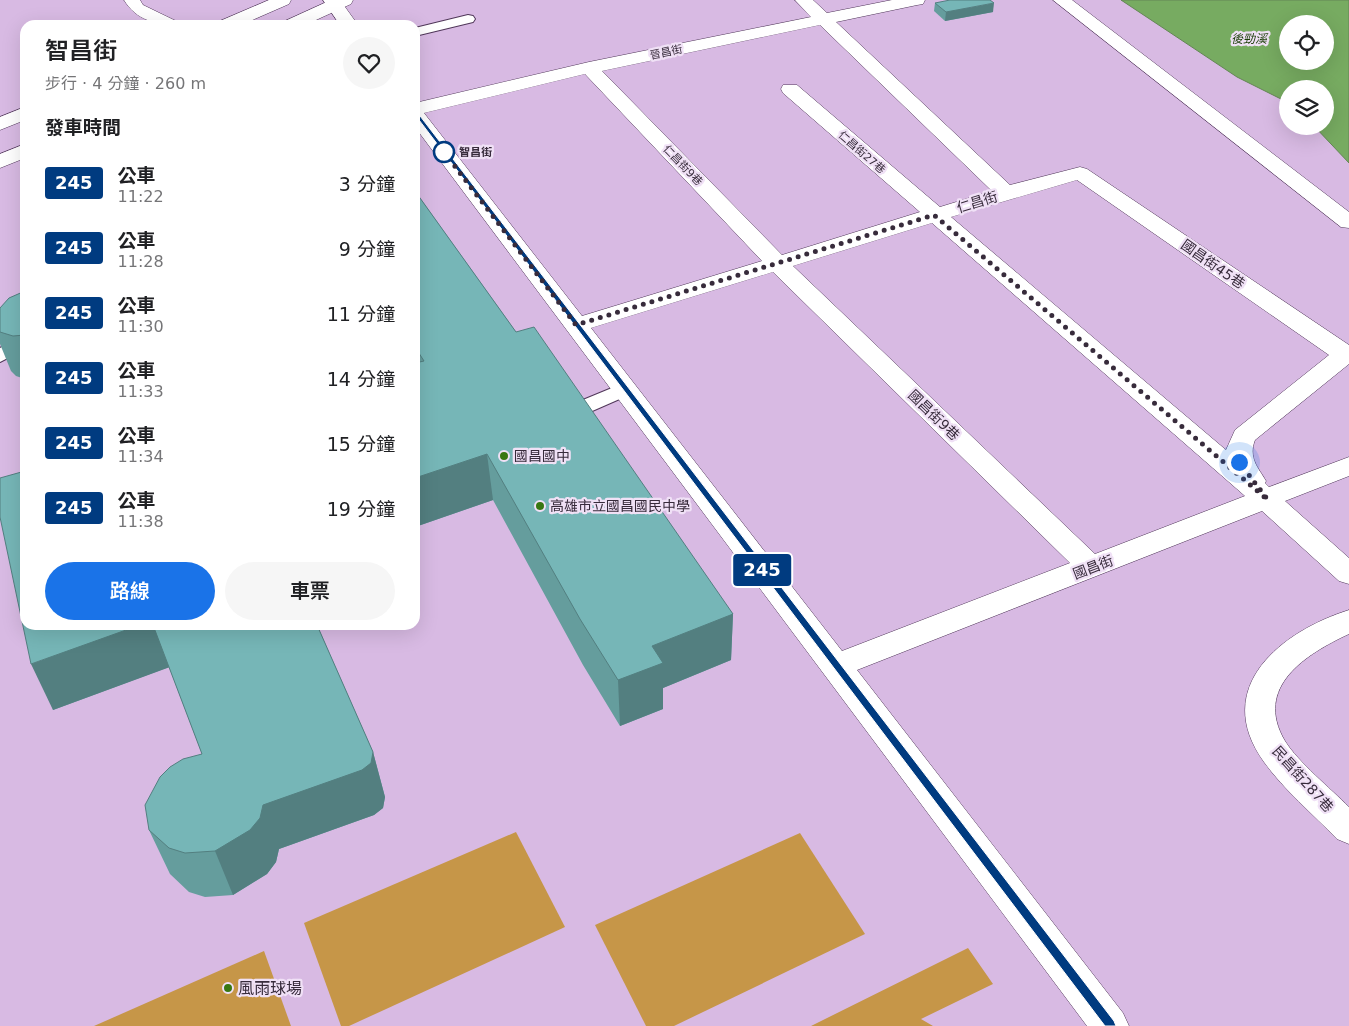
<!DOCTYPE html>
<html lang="zh-TW">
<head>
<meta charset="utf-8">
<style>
	body { margin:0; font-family:"DejaVu Sans","Noto Sans TC",sans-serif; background:#f6f6f6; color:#202124; height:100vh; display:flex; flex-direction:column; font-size:19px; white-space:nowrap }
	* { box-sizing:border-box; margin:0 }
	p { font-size:16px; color:#757577 }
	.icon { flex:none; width:28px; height:28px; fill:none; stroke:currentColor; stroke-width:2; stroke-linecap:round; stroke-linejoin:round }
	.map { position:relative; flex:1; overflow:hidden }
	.details { position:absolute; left:20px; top:20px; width:400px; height:610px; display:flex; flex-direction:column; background:#fff; border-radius:15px; box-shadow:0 5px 20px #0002 }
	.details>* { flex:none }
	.badge { padding:0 10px; border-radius:4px; font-size:18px; line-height:32px }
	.tools { position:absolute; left:1279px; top:15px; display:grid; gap:10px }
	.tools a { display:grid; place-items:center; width:55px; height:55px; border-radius:50%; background:#fff; box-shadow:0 5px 20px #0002; font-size:25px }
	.you { position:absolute; width:25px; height:25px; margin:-12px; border:4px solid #fff; border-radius:50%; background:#1a73e8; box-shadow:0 0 0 8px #1a73e833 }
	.map>.badge { position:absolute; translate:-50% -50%; box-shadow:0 0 0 2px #fff }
	h2 { padding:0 25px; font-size:19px; line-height:45px }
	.round { display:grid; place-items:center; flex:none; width:52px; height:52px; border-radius:26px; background:#f6f6f6 }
	.head { display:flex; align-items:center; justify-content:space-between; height:85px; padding:0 25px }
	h1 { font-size:24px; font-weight:600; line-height:38px }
	.button { display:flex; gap:10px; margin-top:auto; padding:10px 25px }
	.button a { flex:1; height:58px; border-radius:30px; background:#1a73e8; color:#fff; font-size:20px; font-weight:600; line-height:58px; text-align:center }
	.button a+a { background:#f6f6f6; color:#202124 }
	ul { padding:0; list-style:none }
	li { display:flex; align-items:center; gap:15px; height:65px; padding:0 25px }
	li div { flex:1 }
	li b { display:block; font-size:19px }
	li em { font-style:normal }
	li .badge { min-width:55px; font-weight:700; text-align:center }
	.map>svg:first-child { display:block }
	.green { fill:#c69648 }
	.water { fill:#77ab61; stroke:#648556; fill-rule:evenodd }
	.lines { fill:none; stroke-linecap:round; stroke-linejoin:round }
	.service-casing { stroke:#503759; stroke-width:2 }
	.pedestrian-casing { stroke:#503759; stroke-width:1 }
	.minor-casing { stroke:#503759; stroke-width:1 }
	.primary-casing { stroke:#503759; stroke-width:1 }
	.service { fill:#fff; fill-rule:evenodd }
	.pedestrian { fill:#fff; fill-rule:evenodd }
	.minor { fill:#fff; fill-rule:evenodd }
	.primary { fill:#fff; fill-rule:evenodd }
	.wall { fill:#659d9d }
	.shaded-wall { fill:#537f80 }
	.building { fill:#76b6b7; stroke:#537f80 }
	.line { fill:#003b80; stroke:#fff }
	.walk { stroke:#372b3b; stroke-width:5; stroke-dasharray:0 9 }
	.stop-dot { fill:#fff; stroke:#003b80; stroke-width:2.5 }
	.poi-dot { fill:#387712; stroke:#f0e1f6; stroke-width:2 }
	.labels { text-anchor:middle; stroke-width:4.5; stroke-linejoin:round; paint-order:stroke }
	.far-street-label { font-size:11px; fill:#372b3b; stroke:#f0e1f6 }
	.far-stop-label { font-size:11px; font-weight:bold; fill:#372b3b; stroke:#f0e1f6; text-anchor:start }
	.far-water-label { font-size:12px; font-style:italic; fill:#1d3f0a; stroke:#f0e1f6 }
	.street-label { font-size:14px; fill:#372b3b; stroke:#f0e1f6 }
	.poi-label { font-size:14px; fill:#372b3b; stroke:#f0e1f6; text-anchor:start }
	.near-poi-label { font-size:16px; fill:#372b3b; stroke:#f0e1f6; text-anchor:start }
</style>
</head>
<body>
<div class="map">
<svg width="1349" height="1026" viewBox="0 0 1349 1026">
	<rect width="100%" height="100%" fill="#d8bae3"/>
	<g class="green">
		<polygon points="516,832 565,927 349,1026 341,1026 304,923"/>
		<polygon points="800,833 865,934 674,1026 646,1026 595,925"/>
		<polygon points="968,948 993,984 921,1019 933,1026 811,1026"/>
		<polygon points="264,951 291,1026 94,1026"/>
	</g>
	<path class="water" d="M1121 0H1349V163L1314 126H1325V89H1288L1287 102 1237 77ZM1288 24H1325V61H1288Z"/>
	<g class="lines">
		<defs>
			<g id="service">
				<polygon points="468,15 473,16 475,19 473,22 415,36 415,28"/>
				<polygon points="25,335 25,349 0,362 0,348"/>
				<polygon points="624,383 631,384 634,389 631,394 574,419 567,417 555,399 558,394 565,392 572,394 578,402"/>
			</g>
			<polygon id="pedestrian" points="1053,0 1072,0 1349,212 1349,228 1341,227"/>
			<g id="minor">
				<path d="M124 0H140L143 5 176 21 179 25C156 25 136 20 124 0Z"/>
				<polygon points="323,0 340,0 358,25 340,25"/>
				<path d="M795 0H813L827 13 892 0H925L923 4 917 5 836 22 1010 185 1080 167 1087 169 1349 345V364L1255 440C1248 458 1258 467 1266 481L1265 483 1269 487 1349 457V476L1285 501 1349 558V584L1339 581 1262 511 857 670 1123 1013 1129 1026H1087L415 127V103L589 62 811 17ZM820 25 992 191 940 207 797 85H783L781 89 783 93 920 212 782 255 602 71ZM585 74 762 261 582 316 424 113ZM1077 180 1329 355 1235 430 1226 450 951 217ZM932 223 1245 496 1095 554 793 266ZM773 272 1070 563 842 651 591 328Z"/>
				<path d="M1349 610V634C1306 654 1253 687 1285 741 1298 762 1331 789 1349 807V844L1337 839C1313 814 1284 790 1264 762 1210 687 1282 631 1349 610Z"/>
			</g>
			<g id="primary">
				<polygon points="269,0 291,0 289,4 241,25 217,25 220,21"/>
				<polygon points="331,0 353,0 351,4 305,25 282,25 285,21"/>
				<polygon points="25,107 25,120 0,130 0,117"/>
				<polygon points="25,144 25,158 0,168 0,154"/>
			</g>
		</defs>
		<use href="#service" class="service-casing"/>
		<use href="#pedestrian" class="pedestrian-casing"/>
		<use href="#minor" class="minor-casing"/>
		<use href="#primary" class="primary-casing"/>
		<use href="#service" class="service"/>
		<use href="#pedestrian" class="pedestrian"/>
		<use href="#minor" class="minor"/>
		<use href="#primary" class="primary"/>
	</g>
	<g class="wall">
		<polygon points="935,3 993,12 945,21 934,11"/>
		<polygon points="415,191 516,332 733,614 731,660 663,688 663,709 620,726 583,665 493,500 415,527"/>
		<polygon points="25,291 25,379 16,376 11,371 0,344 0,308"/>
		<polygon points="25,471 317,625 373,752 385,797 383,808 374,815 279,849 276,862 267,874 233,895 205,897 189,892 170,874 149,830 202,754 169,667 53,710"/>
	</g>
	<g class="shaded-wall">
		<polygon points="994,3 993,12 945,21 946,12"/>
		<polygon points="487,454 493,500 415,527 415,478"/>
		<polygon points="733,614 731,660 663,688 663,709 620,726 618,680 652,646"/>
		<polygon points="140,625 153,625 170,667 53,710 31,664"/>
		<polygon points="373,752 385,797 383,808 374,815 279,849 276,862 267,874 233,895 215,851 263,805"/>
	</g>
	<g class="building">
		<polygon points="950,0 990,0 994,3 946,12 935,3"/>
		<polygon points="415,191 516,332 534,327 733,614 652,646 663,663 618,680 580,619 487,454 415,478 415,363 424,361 415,347"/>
		<polygon points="25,291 25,335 13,336 0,332 0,308 9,298"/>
		<polygon points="25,471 25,625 140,625 31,664 0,517 0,478"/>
		<polygon points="153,625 317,625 373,752 371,763 362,770 263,805 260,818 250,830 215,851 185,853 169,848 149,830 145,805 160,777 170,767 183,759 202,754"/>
	</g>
	<polygon class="line" points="413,112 417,112 1114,1021 1116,1026 1105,1026"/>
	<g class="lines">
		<polyline class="walk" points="444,152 576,325 934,215 1268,500 1239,462"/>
	</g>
	<circle class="stop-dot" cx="444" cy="152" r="10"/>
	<g class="poi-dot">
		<circle cx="504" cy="456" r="5"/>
		<circle cx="540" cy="506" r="5"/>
		<circle cx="228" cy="988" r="5"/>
	</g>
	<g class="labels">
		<g class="far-street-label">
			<text transform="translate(666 52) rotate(-12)" y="4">晉昌街</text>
			<text transform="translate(862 152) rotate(41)" y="4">仁昌街27巷</text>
			<text transform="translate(683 165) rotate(46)" y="4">仁昌街9巷</text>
		</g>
		<g class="far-stop-label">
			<text x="459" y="156">智昌街</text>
		</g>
		<g class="far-water-label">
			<text x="1249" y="43">後勁溪</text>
		</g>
		<g class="street-label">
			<text transform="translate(977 202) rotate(-17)" y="5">仁昌街</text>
			<text transform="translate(1213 264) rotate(35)" y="5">國昌街45巷</text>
			<text transform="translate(934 415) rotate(44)" y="5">國昌街9巷</text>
			<text transform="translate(1093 567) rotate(-21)" y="5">國昌街</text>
			<text transform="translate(1303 779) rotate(48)" y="5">民昌街287巷</text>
		</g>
		<g class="poi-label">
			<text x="514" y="461">國昌國中</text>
			<text x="550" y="511">高雄市立國昌國民中學</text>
		</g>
		<g class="near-poi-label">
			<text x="238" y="994">風雨球場</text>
		</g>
	</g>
</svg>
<div class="tools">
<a><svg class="icon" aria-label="locate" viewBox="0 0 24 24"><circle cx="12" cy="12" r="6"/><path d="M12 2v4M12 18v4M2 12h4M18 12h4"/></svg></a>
<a><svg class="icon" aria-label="layers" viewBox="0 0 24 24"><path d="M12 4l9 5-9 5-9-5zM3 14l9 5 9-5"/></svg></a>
</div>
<div class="you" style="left:1239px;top:462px"></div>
<b class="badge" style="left:762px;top:570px;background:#003b80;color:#fff">245</b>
<section class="details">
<div class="head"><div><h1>智昌街</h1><p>步行 · 4 分鐘 · 260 m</p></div><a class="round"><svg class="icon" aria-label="heart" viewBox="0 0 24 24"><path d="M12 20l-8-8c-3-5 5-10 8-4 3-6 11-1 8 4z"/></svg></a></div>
<h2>發車時間</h2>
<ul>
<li><span class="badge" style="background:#003b80;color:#fff">245</span><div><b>公車</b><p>11:22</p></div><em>3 分鐘</em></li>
<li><span class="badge" style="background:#003b80;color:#fff">245</span><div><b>公車</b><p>11:28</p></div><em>9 分鐘</em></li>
<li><span class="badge" style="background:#003b80;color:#fff">245</span><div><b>公車</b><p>11:30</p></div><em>11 分鐘</em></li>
<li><span class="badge" style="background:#003b80;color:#fff">245</span><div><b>公車</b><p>11:33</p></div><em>14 分鐘</em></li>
<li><span class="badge" style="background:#003b80;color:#fff">245</span><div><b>公車</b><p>11:34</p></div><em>15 分鐘</em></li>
<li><span class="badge" style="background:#003b80;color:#fff">245</span><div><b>公車</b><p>11:38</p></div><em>19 分鐘</em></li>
</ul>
<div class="button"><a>路線</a><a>車票</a></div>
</section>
</div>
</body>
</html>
